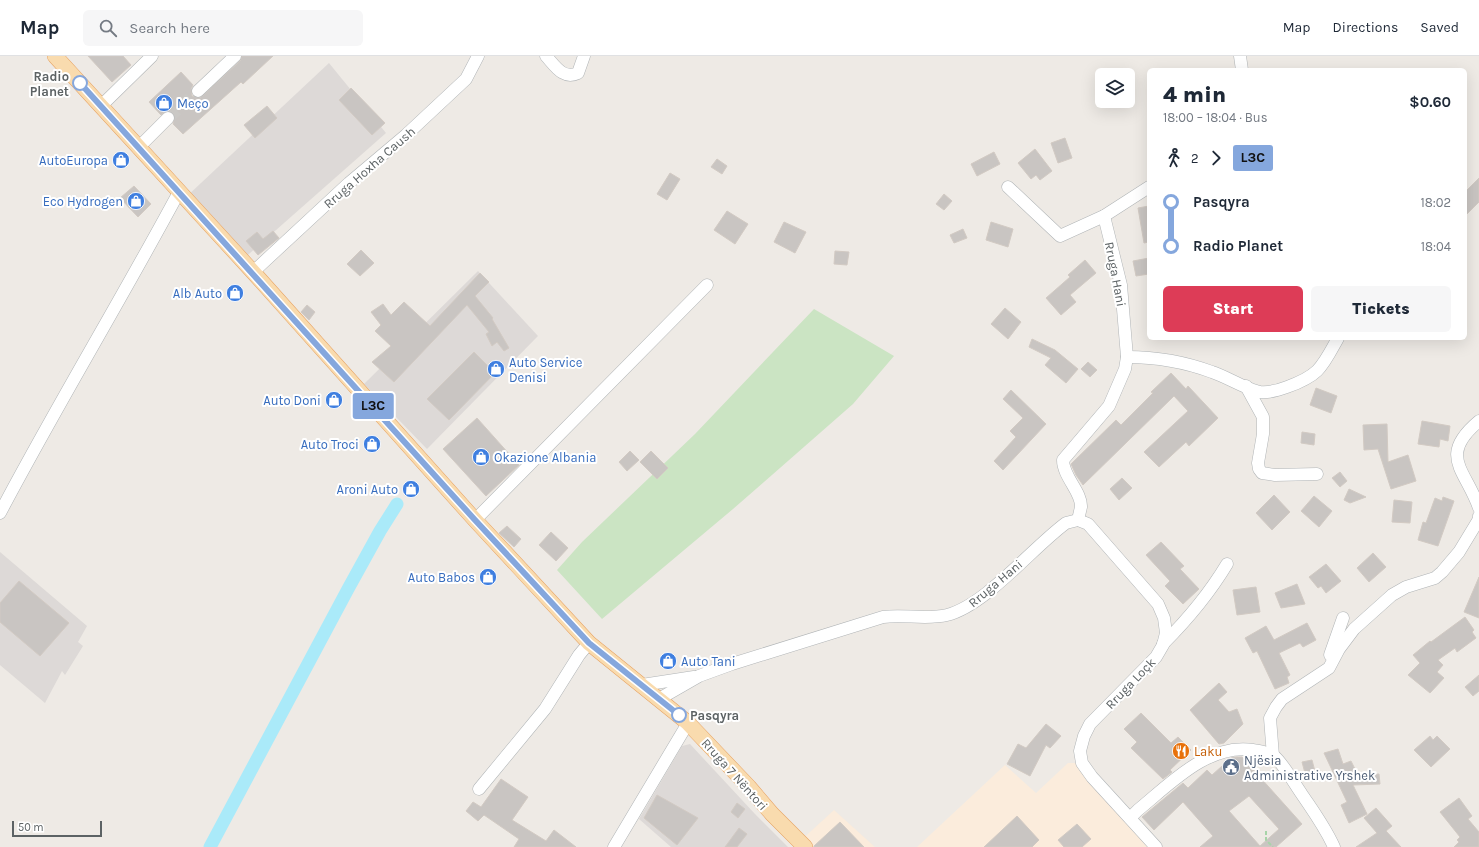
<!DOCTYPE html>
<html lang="en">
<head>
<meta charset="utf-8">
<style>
	body { margin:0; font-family:Karla,sans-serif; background:#f6f6f7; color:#1f2937; height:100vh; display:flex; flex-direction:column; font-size:15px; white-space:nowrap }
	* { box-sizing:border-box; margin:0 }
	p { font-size:13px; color:#747a83 }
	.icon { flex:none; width:22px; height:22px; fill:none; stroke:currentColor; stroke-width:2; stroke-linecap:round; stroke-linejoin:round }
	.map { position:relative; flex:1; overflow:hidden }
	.details { position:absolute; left:1147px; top:12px; width:320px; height:272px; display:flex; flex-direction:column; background:#fff; border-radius:6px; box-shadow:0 4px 16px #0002 }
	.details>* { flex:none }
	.badge { padding:0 8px; border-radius:3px; font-size:14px; line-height:26px }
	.controls { position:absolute; left:1095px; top:12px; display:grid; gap:8px }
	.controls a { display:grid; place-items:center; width:40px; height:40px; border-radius:6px; background:#fff; box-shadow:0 4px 16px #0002; font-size:20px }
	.scale { position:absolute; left:12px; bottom:10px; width:90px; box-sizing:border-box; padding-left:4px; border:2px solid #5c6264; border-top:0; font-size:11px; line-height:14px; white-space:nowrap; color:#5c6264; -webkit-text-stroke:3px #fff; paint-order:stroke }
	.map>.badge { position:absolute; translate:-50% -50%; box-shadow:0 0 0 2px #fff }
	.legs { display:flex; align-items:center; gap:6px; height:44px; padding:0 16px; font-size:13px }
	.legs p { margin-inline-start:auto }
	.summary { display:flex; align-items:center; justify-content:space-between; height:68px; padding:0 16px }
	h1 { font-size:22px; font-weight:800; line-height:30px }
	.primary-button { display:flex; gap:8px; margin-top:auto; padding:8px 16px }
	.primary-button a { flex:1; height:46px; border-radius:6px; background:#dd3c57; color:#fff; font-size:16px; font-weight:800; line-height:46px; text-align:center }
	.primary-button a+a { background:#f6f6f7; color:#1f2937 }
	ul { padding:0 16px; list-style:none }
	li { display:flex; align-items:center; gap:14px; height:44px; font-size:15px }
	li i { display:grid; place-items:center; width:6px; height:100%; margin:0 5px; background:currentColor }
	li i::after { content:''; width:10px; height:10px; margin:-5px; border:3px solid; border-radius:50%; background:#fff }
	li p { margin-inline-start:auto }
	li:first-child i { background:linear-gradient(#0000 50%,currentColor 0) }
	li:last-child i { background:linear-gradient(currentColor 50%,#0000 0) }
	header { display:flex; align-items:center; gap:24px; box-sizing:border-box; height:56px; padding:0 20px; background:#fff; border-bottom:1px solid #e0e1e3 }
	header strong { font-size:19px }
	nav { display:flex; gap:22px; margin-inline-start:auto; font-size:14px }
	.search { width:280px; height:36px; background:#f6f6f7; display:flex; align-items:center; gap:10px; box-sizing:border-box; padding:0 14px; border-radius:6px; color:#747a83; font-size:15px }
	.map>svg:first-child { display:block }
	.commercial { fill:#fbecdc }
	.industrial { fill:#ddd9d7 }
	.green { fill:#cbe4c3 }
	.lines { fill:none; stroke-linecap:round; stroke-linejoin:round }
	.canal { stroke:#aaeaf9; stroke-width:13 }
	.building { fill:#c9c5c2; stroke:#d2cac3; fill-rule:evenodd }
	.minor-tunnel { stroke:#cac8c5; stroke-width:12; stroke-dasharray:12 6; stroke-linecap:butt }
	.minor-casing { stroke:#b0b4b6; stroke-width:13 }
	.major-casing { stroke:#e7a364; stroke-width:16 }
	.path { stroke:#a7d4a8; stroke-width:2; stroke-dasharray:4 2; stroke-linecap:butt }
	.minor { stroke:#fff; stroke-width:12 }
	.major { stroke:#f9dbae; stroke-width:15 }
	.line-1-casing { stroke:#fff; stroke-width:9 }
	.line-1 { stroke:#85a7dd; stroke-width:6 }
	.stop-1-dot { fill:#fff; stroke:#85a7dd; stroke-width:2 }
	.labels { text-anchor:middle; stroke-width:4; stroke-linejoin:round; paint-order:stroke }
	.stop-label { font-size:13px; font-weight:bold; fill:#5c6264; stroke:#fff; text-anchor:end }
	.shop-label { font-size:13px; fill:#366cbe; stroke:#fff; text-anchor:end }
	.street-label { font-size:13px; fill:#5c6264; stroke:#fff }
	.food-label { font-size:13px; fill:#c56008; stroke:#fff; text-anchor:start }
	.service-label { font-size:13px; fill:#4e5e75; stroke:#fff; text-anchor:start }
</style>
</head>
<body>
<header>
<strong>Map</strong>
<div class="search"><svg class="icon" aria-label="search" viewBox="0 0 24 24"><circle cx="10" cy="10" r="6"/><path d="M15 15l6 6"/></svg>Search here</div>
<nav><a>Map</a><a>Directions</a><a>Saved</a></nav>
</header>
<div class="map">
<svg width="1479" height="791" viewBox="0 0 1479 791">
	<rect width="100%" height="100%" fill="#eeeae5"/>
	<g class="commercial">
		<polygon points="1068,707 1082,707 1151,791 917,791 1005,709 1036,737"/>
		<polygon points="834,754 875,791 805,791 799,786"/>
	</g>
	<g class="industrial">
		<polygon points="329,7 386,77 241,205 185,142"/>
		<polygon points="478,215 538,280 427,393 364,328"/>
		<polygon points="0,496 87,570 78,586 83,590 65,619 62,615 45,647 0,609"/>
		<polygon points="690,688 755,758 788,791 671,791 639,763 682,690"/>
	</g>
	<polygon class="green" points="814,253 894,300 853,348 733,453 602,563 557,514 582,486 695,378"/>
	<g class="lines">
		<polyline class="canal" points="210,791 348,533 380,475 397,448"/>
	</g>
	<g class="building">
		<polygon points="88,0 123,0 131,9 112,26"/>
		<polygon points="242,0 273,0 243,28 241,26 183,78 173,68 175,60 173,56 166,55 161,59 149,46 181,16 193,29 191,33 192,40 200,42 240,5"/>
		<polygon points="351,32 385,67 372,79 339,44"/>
		<polygon points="267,50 277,62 255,82 244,69"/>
		<polygon points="1065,82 1072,102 1058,107 1051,87"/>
		<polygon points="1035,93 1052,115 1040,124 1036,119 1031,123 1018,107"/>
		<polygon points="994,96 1000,108 977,120 971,108"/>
		<polygon points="717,103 727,110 722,118 711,111"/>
		<polygon points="670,117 680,123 667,144 657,138"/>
		<polygon points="1479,122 1479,146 1465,160 1465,136"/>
		<polygon points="134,130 151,148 138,161 120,142"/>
		<polygon points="944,138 952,145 944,154 936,148"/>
		<polygon points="1149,150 1149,186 1144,187 1138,152"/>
		<polygon points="727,155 748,168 735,188 714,174"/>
		<polygon points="784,166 806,176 795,197 774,186"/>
		<polygon points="991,166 1013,173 1008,191 986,184"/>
		<polygon points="963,173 967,182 954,187 950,179"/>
		<polygon points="273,175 279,182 258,199 246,185 257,176 263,183"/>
		<polygon points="361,194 374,207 360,220 347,208"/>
		<polygon points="835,195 849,196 847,209 834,208"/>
		<polygon points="1149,202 1149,218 1136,220 1133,205"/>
		<polygon points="1085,204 1096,217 1070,239 1076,246 1061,259 1046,242 1070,221 1068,219"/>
		<polygon points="480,217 489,226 475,240 493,262 492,263 509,292 504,295 497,286 492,290 486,278 489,276 467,249 394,326 372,306 391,290 375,275 381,269 371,256 383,248 391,259 404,246 430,270"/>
		<polygon points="307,249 315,256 309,264 301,256"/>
		<polygon points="1005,252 1021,266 1008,283 991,268"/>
		<polygon points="1032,283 1055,294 1078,313 1066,327 1045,309 1051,302 1029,291"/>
		<polygon points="474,296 495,317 449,364 427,343"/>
		<polygon points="1088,306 1097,314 1090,321 1081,313"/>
		<polygon points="1171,317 1186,333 1188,330 1218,362 1189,390 1186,386 1159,411 1144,396 1188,355 1174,340 1083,429 1076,419 1071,408 1116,364 1121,369 1153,337 1151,336"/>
		<polygon points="1316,332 1337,340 1331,357 1310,349"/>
		<polygon points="1011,334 1046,368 1003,414 994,405 1016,381 1010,375 1023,362 1003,343"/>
		<polygon points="477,362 519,409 486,440 443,393"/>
		<polygon points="1422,365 1450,370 1448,385 1440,383 1439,391 1418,388"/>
		<polygon points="1387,368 1388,406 1408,399 1416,425 1391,433 1378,393 1364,394 1363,369"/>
		<polygon points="1302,376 1315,378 1314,389 1301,387"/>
		<polygon points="630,395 639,404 627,415 619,406"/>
		<polygon points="651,395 668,412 657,423 640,406"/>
		<polygon points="1340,416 1347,425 1340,431 1332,422"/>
		<polygon points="1122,422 1132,432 1119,444 1110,433"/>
		<polygon points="1349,433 1366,441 1350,447 1344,444"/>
		<polygon points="1274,439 1290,456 1272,474 1256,457"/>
		<polygon points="1314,440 1332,455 1319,471 1301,455"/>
		<polygon points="1443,441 1454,445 1438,490 1418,484 1423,466 1426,467 1435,442 1442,445"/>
		<polygon points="1394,444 1412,446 1410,467 1392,466"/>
		<polygon points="507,470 521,483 514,491 499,477"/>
		<polygon points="551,476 568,492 556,505 539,489"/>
		<polygon points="1161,486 1184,510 1180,513 1199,533 1183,548 1165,530 1170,525 1146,499"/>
		<polygon points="1373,497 1386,511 1369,526 1357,512"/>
		<polygon points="1326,508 1341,525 1326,537 1321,530 1318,532 1309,521"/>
		<polygon points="1479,521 1479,562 1464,556"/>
		<polygon points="19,525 69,567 40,600 0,566 0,547"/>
		<polygon points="1297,528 1305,548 1281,552 1275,537"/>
		<polygon points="1256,531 1260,556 1237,559 1233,534"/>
		<polygon points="1465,561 1474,574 1472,576 1476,582 1457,596 1455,592 1438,604 1443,609 1437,616 1444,622 1430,637 1408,619 1420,607 1413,599 1430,585 1431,586"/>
		<polygon points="1307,567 1316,584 1303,591 1300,587 1279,597 1290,619 1287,621 1289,627 1275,633 1257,595 1253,597 1245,582 1266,570 1274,584"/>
		<polygon points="1479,619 1479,635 1473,640 1465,631"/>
		<polygon points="1219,627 1227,636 1218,644 1229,656 1237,653 1243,668 1224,687 1219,688 1190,654"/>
		<polygon points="1141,657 1171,687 1178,681 1191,694 1170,714 1172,716 1163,723 1131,692 1137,686 1124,673"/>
		<polygon points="1046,668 1061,680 1050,692 1046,689 1030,720 1007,708 1018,688 1026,692"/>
		<polygon points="1430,680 1433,684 1437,680 1450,693 1431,711 1414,694"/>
		<polygon points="1338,693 1343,708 1351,705 1358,719 1379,718 1380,728 1353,729 1367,758 1349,767 1341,749 1347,746 1324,697"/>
		<path d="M1237 701H1242L1302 768 1276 791H1200L1213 780 1183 746 1154 774 1142 761 1183 727 1188 732 1207 714 1212 719 1231 702ZM1249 740 1279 773 1260 790 1229 755Z"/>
		<polygon points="1312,704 1316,719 1306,721 1302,706"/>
		<polygon points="501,723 528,741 512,764 546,785 554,774 576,791 514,791 519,783 484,759 478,765 466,755 473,746 481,751"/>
		<polygon points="657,739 698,762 677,789 644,762"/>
		<polygon points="1459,742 1472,760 1468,763 1479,776 1479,791 1454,791 1459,786 1457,784 1460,781 1440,756"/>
		<polygon points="737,747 745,753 738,762 731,756"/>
		<polygon points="1376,752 1392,770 1386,775 1401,791 1356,791 1377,777 1364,762"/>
		<polygon points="1017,760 1039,784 1032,791 984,791"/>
		<polygon points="840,766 864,791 814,791 814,790"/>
		<polygon points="1077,768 1091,783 1082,791 1064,791 1058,784"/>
		<polygon points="739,772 747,778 737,791 725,791"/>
	</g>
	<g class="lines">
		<polyline class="minor-tunnel" points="168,62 198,35"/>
		<defs>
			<g id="minor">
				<path d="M546 0C555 10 563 24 578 17L584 0"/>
				<polyline points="1240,0 1242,14"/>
				<polyline points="198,35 235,0"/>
				<polyline points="101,50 152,0"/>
				<polyline points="138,92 168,62"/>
				<polyline points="1008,131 1060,180 1104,160 1149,131"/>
				<polyline points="253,216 349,127 406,79 466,23 478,0"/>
				<path d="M1127 301C1155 301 1185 306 1212 316 1225 320 1248 334 1260 336 1269 337 1279 334 1287 331 1320 319 1322 311 1338 282"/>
				<polyline points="1246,330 1263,361 1263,378 1258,407 1259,413 1262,417 1275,419 1317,418"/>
				<path d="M1479 365C1437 400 1466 414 1479 452"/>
				<path d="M0 457C57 349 121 244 179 136"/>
				<polyline points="475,464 707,229"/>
				<path d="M1078 464C1079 460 1080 455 1081 451 1082 436 1063 421 1063 404L1109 350 1125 313 1127 301 1121 229 1104 160"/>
				<path d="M1163 588C1188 563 1209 538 1227 508"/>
				<polyline points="1330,599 1343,562"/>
				<polyline points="642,629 694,621"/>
				<path d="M659 643 699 620 732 608 883 561C904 558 926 564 947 559 986 549 1032 492 1066 467L1078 464 1088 468 1158 548 1164 562 1166 577 1163 589 1156 601 1090 668 1084 680 1080 695 1082 707 1092 721 1156 791"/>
				<polyline points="1273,700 1270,662 1276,651 1282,643 1329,612 1339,593 1354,573 1392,539 1406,531 1435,522 1442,516 1459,496 1479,463 1479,460"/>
				<polyline points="479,733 545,653 579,599 589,587"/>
				<path d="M1130 762 1138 754C1170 728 1208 687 1253 694 1260 695 1268 696 1274 700 1282 706 1294 727 1301 737 1313 755 1325 771 1334 791"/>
				<polyline points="614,791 688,667"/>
			</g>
			<polyline id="major" points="55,0 253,216 475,464 589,587 688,667 749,731 772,758 805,791"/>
		</defs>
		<use href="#minor" class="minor-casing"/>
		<use href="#major" class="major-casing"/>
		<polyline class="path" points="1266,775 1266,784 1273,791"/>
		<use href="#minor" class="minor"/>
		<use href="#major" class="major"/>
	</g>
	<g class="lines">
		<defs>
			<polyline id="line-1" points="80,27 475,464 589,587 679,659"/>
		</defs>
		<use href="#line-1" class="line-1-casing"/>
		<use href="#line-1" class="line-1"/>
	</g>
	<defs>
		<symbol id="shop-disc" viewBox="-11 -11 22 22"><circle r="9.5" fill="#3f7fe0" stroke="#fff"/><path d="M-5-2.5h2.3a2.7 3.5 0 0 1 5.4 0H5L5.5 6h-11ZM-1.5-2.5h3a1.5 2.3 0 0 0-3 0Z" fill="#fff"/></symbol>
		<symbol id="restaurant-disc" viewBox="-11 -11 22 22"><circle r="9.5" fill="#e8710a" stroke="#fff"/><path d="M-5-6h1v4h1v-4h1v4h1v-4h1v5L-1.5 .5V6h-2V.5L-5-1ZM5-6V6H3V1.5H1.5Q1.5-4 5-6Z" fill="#fff"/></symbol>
		<symbol id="civic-disc" viewBox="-11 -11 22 22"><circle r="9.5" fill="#5c6f8a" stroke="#fff"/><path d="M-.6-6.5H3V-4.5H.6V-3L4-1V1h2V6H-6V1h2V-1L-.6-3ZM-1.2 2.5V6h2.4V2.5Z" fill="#fff"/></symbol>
	</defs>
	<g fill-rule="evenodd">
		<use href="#shop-disc" x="154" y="37" width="20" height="20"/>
		<use href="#shop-disc" x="111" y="94" width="20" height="20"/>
		<use href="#shop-disc" x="126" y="135" width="20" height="20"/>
		<use href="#shop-disc" x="225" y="227" width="20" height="20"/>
		<use href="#shop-disc" x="486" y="303" width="20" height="20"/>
		<use href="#shop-disc" x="324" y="334" width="20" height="20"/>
		<use href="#shop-disc" x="362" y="378" width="20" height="20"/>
		<use href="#shop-disc" x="471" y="391" width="20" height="20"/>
		<use href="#shop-disc" x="401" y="423" width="20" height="20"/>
		<use href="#shop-disc" x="478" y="511" width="20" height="20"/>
		<use href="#shop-disc" x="658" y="595" width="20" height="20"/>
		<use href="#restaurant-disc" x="1171" y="685" width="20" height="20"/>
		<use href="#civic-disc" x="1221" y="701" width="20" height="20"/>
	</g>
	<g class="stop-1-dot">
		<circle cx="80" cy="27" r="7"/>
		<circle cx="679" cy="659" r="7"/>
	</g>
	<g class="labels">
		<g class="stop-label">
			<text x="69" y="25">Radio<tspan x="69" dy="15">Planet</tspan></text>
			<text x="690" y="664" text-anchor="start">Pasqyra</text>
		</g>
		<g class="shop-label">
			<text x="177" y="52" text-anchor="start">Meço</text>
			<text x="108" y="109">AutoEuropa</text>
			<text x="123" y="150">Eco Hydrogen</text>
			<text x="222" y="242">Alb Auto</text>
			<text x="509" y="311" text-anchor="start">Auto Service<tspan x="509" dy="15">Denisi</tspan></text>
			<text x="321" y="349">Auto Doni</text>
			<text x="359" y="393">Auto Troci</text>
			<text x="494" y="406" text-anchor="start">Okazione Albania</text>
			<text x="398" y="438">Aroni Auto</text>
			<text x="475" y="526">Auto Babos</text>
			<text x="681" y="610" text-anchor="start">Auto Tani</text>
		</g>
		<g class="street-label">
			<text transform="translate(369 111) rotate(-41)" y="5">Rruga Hoxha Caush</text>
			<text transform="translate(1116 218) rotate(79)" y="5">Rruga Hani</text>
			<text transform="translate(995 527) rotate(-40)" y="5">Rruga Hani</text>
			<text transform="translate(1130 627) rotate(-46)" y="5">Rruga Loçk</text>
			<text transform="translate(735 718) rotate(48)" y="5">Rruga 7 Nëntori</text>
		</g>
		<g class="food-label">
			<text x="1194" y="700">Laku</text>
		</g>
		<g class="service-label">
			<text x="1244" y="709">Njësia<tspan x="1244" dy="15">Administrative Yrshek</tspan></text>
		</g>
	</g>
</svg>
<div class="controls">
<a><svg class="icon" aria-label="layers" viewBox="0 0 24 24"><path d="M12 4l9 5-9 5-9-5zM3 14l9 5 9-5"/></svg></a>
</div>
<div class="scale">50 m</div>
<b class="badge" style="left:373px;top:350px;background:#85a7dd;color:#111">L3C</b>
<section class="details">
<div class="summary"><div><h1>4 min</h1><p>18:00 – 18:04 · Bus</p></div><b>$0.60</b></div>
<div class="legs"><svg class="icon" aria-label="walk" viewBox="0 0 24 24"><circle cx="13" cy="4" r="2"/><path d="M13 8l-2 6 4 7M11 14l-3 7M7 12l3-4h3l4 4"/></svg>2<svg class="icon" aria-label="forward" viewBox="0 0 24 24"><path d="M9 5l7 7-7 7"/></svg><b class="badge" style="background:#85a7dd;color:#111">L3C</b></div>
<ul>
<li><i style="color:#85a7dd"></i><b>Pasqyra</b><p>18:02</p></li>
<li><i style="color:#85a7dd"></i><b>Radio Planet</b><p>18:04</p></li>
</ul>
<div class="primary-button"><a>Start</a><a>Tickets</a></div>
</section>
</div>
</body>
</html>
